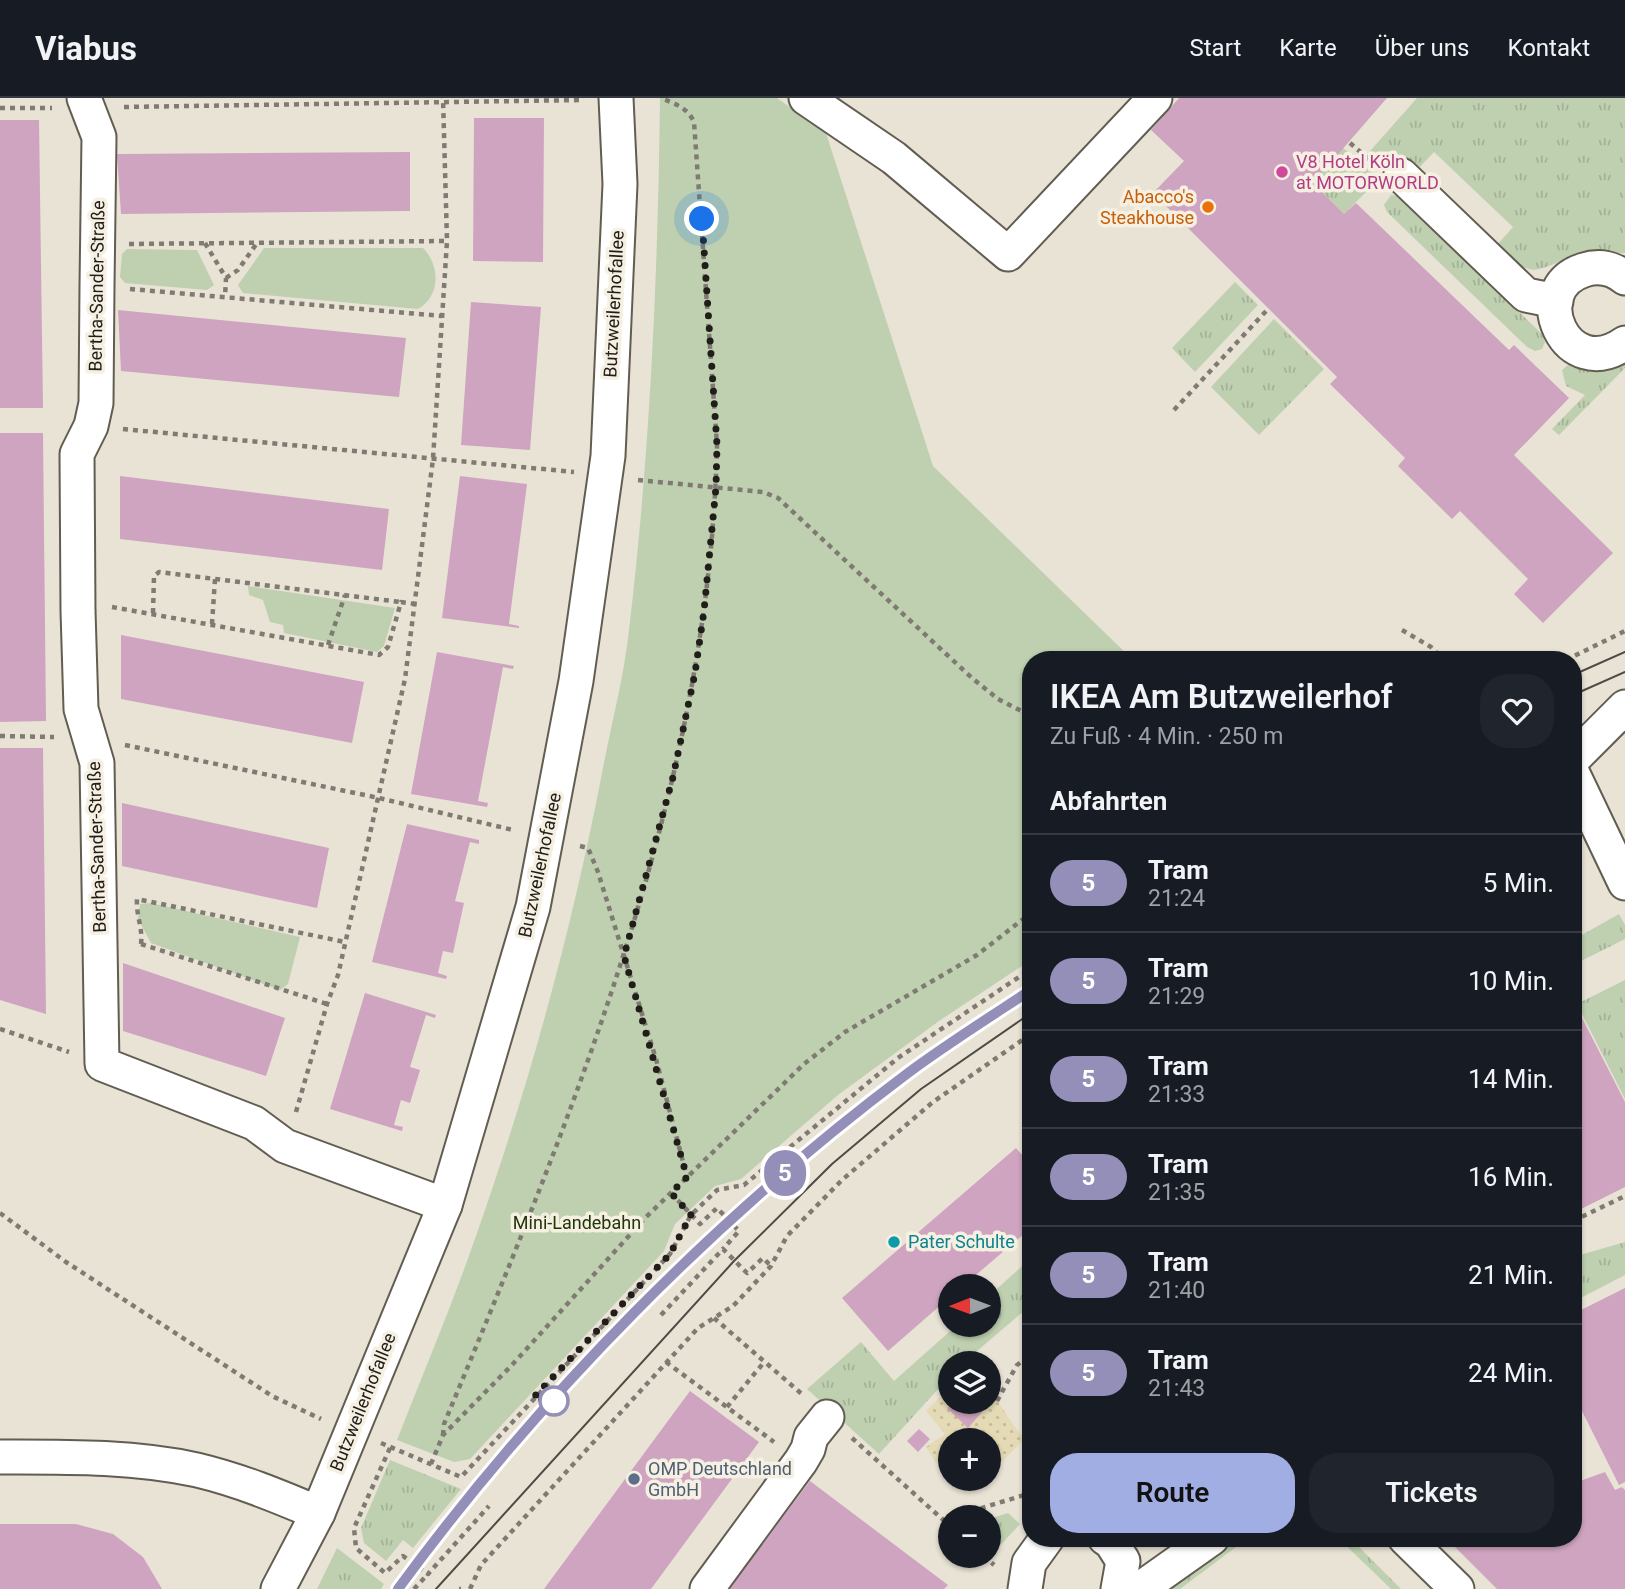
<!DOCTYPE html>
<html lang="de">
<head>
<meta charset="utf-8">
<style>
	body { margin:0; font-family:Roboto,sans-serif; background:#20242c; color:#f1f3f6; height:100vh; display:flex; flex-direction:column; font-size:26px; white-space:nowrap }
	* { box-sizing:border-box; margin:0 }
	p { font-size:23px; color:#9ea1a6 }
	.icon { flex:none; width:38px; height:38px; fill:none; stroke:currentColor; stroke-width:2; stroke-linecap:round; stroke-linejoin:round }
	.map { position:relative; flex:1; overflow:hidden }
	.side { position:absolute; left:1022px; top:553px; width:560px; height:896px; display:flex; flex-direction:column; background:#171b24; border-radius:28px; box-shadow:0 2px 5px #0004 }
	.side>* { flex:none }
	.badge { padding:0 14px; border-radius:23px; font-size:24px; line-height:46px }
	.needle { width:46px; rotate:269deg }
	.buttons { position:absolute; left:938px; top:1176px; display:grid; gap:14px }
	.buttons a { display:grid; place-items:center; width:63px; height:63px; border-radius:50%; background:#171b24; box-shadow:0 2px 5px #0004; font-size:35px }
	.you { position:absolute; width:35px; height:35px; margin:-18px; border:5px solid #fff; border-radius:50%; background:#1a73e8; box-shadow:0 0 0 10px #1a73e833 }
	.map>.badge { position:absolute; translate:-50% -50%; box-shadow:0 0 0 4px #fff }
	h2 { padding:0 28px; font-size:26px; line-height:63px }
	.round { display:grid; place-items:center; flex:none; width:74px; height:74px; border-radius:28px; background:#20242c }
	.summary { display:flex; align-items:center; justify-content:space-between; height:119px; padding:0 28px }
	h1 { font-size:33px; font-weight:600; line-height:52px }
	.button { display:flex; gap:14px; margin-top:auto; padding:14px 28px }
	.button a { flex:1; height:80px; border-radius:28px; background:#a1aee3; color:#111; font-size:28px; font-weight:600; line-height:80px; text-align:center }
	.button a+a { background:#20242c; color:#f1f3f6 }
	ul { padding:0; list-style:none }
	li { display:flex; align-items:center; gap:21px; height:98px; padding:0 28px; border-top:2px solid #363941 }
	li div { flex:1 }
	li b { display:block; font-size:26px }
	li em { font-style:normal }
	li .badge { min-width:77px; font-weight:700; text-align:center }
	header { display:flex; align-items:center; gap:42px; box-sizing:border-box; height:98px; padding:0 35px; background:#171b24; border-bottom:2px solid #363941 }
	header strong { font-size:33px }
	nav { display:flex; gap:38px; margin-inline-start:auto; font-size:24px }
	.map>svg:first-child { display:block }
	.grass { fill:url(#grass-tufts) }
	.sand { fill:url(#sand-dots) }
	.park { fill:#bed0b0 }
	.building { fill:#cfa4c0 }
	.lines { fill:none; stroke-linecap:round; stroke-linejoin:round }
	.minor-casing { stroke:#625d51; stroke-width:37 }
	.path { stroke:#7f7a72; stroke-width:4.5; stroke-dasharray:5 5; stroke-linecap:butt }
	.minor { stroke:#fff; stroke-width:33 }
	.tram { stroke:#4e4a44; stroke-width:2 }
	.line-casing { stroke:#fff; stroke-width:16 }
	.line { stroke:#948fb8; stroke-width:10 }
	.walk { stroke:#211e1a; stroke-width:7; stroke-dasharray:0 12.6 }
	.hotel-dot { fill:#d1479c; stroke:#f6f0e3; stroke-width:2.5 }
	.food-dot { fill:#e8710a; stroke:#f6f0e3; stroke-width:2.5 }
	.culture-dot { fill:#0f9aa8; stroke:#f6f0e3; stroke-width:2.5 }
	.stop-dot { fill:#fff; stroke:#948fb8; stroke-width:3.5 }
	.service-dot { fill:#5c6f8a; stroke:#f6f0e3; stroke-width:2.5 }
	.labels { text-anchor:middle; stroke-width:7; stroke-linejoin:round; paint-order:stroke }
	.hotel-label { font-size:18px; fill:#b23c85; stroke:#f6f0e3; text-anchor:start }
	.food-label { font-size:18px; fill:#c56008; stroke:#f6f0e3; text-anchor:end }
	.street-label { font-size:18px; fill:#211e1a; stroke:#f6f0e3 }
	.park-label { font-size:18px; fill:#203609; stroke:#f6f0e3 }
	.culture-label { font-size:18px; fill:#0d838f; stroke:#f6f0e3; text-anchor:start }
	.service-label { font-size:18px; fill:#4e5e75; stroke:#f6f0e3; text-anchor:start }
</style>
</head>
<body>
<header>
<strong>Viabus</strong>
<nav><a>Start</a><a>Karte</a><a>Über uns</a><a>Kontakt</a></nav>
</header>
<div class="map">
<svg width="1625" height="1491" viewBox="0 0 1625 1491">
	<defs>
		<pattern id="grass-tufts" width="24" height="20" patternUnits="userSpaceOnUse" patternTransform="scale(1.75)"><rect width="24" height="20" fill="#bed0b0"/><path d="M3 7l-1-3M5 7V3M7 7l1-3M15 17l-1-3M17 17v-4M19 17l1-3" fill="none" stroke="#a3b297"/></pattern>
		<pattern id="sand-dots" width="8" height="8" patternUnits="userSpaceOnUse" patternTransform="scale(1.75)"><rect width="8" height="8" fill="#e4dab5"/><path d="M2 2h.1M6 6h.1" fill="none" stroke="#c3bb9b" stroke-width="1.8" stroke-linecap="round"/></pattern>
	</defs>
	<rect width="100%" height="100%" fill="#e9e3d6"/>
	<g class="grass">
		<path d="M1417 0H1625V155C1608 157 1591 152 1575 158 1532 173 1533 183 1497 147L1513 129 1434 54 1417 72 1403 58 1390 71 1370 53Z"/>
		<polygon points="1343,50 1380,80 1344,116 1313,85"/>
		<polygon points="1391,97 1399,98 1542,236 1545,244 1542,251 1535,253 1527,249 1387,114 1384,107"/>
		<polygon points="1235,184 1258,207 1195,274 1172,250"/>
		<polygon points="1274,221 1324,271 1259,337 1211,289"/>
		<polygon points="1625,263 1625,270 1559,337 1552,331 1585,297 1566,288 1562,272 1568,267"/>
		<polygon points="1619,816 1625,827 1625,841 1573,867 1573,842"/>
		<polygon points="1625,882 1625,1001 1581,914 1573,918 1573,908"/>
		<polygon points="1625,1144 1625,1177 1573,1204 1573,1159"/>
		<polygon points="1031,1160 1031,1207 963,1265 950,1265 950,1278 879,1356 807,1291 861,1244 894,1283 957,1227 989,1227 989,1198"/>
		<polygon points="390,1362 461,1391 413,1450 403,1442 386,1463 364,1445 361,1430"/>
		<polygon points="1008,1415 1020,1426 991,1457 989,1421"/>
		<polygon points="1234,1440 1248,1440 1180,1491 1168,1491"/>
		<polygon points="1338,1440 1350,1440 1401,1491 1391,1491"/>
		<polygon points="337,1450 384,1486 381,1491 317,1491"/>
	</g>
	<path class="sand" d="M950 1289V1304H989V1290C1000 1307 1011 1324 1024 1341L1003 1363 989 1369V1342H950V1361L936 1365 926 1349 945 1336 926 1313Z"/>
	<g class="park">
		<path d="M660 0H777L826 35 933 368 1133 562H1031V862L939 923 838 997 741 1081 715 1088 675 1126 664 1153 470 1361 454 1364 397 1342C424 1273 453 1205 477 1135 530 984 572 831 602 675 611 627 624 579 629 532 650 355 658 178 660 0Z"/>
		<path d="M264 150H423C440 167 441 198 418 211L243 195 238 187Z"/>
		<polygon points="127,151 197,152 214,187 207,192 125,185 120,179 122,156"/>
		<polygon points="248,488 395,510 384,548 377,554 284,535 283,527 270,524 263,502 249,497"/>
		<polygon points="151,805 300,839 288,886 280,892 151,845 138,821 140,806"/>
	</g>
	<g class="building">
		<polygon points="1179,0 1387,0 1313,85 1344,116 1356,105 1509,252 1514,247 1569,300 1514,357 1613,455 1543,525 1514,496 1528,481 1460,413 1452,421 1398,368 1405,360 1330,286 1337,279 1153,95 1184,63 1151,32"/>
		<polygon points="474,20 544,20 543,164 473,163"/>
		<polygon points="0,22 39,22 43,310 0,310"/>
		<polygon points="410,54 410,113 121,116 117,56"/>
		<polygon points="471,204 541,209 530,352 461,347"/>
		<polygon points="118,212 406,240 399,299 121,273"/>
		<polygon points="0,335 43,335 46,623 0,624"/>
		<polygon points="120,378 389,411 382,472 120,441"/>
		<polygon points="460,378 527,386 509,526 519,528 519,530 442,520"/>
		<polygon points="121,537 364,584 352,645 121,601"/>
		<polygon points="437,554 514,568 513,571 503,569 478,703 488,705 487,709 411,696"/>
		<polygon points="0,650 43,650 46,916 0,902"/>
		<polygon points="122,705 329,750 317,810 122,768"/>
		<polygon points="407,726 479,742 479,746 470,744 455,803 464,805 453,855 443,853 438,875 447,878 446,881 372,864"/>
		<polygon points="123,865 285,920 266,978 123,933"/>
		<polygon points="365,895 436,917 435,920 426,917 410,969 420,972 410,1005 401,1002 394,1027 403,1029 402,1033 330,1011"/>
		<polygon points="1580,916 1625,1004 1625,1089 1573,1115 1573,920"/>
		<polygon points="1016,1050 1031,1067 1031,1130 963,1188 950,1188 950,1199 888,1253 842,1200"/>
		<polygon points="1625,1190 1625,1384 1619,1387 1573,1295 1573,1216"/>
		<polygon points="690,1293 759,1344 651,1491 544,1491"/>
		<polygon points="954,1304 971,1304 982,1314 968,1330 947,1310"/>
		<polygon points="919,1331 930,1341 918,1354 907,1343"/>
		<polygon points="1605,1374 1615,1392 1622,1389 1625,1392 1625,1491 1497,1491 1446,1440 1573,1440 1573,1378 1580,1383"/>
		<polygon points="810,1383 948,1487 944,1491 729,1491"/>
		<polygon points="0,1426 76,1426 113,1436 143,1459 162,1491 0,1491"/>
	</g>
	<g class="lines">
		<defs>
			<g id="minor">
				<polyline points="84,0 99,39 97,188 96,305 91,328 77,356 78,513 81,611 97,665 102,966 254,1025 285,1048 445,1107"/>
				<polyline points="806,0 894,60 1008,156 1155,0"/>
				<polyline points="1401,77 1526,197 1556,203"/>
				<path d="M1625 180C1613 170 1599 167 1584 172 1524 191 1566 287 1625 245"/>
				<polyline points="1573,661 1625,609"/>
				<polyline points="1573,676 1625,785"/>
				<path d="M0 1359C65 1359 133 1358 197 1372 239 1382 278 1398 318 1415"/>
				<polyline points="1105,1440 1111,1444 1123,1463 1118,1491"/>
				<polyline points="1405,1440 1457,1491"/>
				<polyline points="278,1491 318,1415 445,1107 533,809 576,583 608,358 620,86 616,0"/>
				<polyline points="707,1491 801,1363 808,1351 811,1339 827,1319"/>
				<polyline points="1025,1491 1029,1465 1047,1440"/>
				<polyline points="1140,1491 1212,1440"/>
			</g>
		</defs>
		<use href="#minor" class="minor-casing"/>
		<g class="path">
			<polyline points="124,9 584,2"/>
			<polyline points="0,10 52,10"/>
			<polyline points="1350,45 1372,64"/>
			<polyline points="205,145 226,180 225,199"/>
			<polyline points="129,146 447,143"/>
			<polyline points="226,180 238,172 257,145"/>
			<polyline points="130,191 442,218"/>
			<polyline points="1174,312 1268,211"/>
			<polyline points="123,331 574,374"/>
			<polyline points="638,382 763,394 778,400 972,580 998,601 1031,618"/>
			<polyline points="112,509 379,557 388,549 401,504 415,506"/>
			<polyline points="153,515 154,478 159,474 400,504"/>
			<polyline points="212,526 215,481"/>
			<polyline points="1402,532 1431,549 1444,562"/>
			<polyline points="328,547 345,497"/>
			<polyline points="1566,562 1625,533"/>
			<polyline points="0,638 54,639"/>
			<polyline points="125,647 379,700 513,732"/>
			<polyline points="580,748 588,750 598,774 656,961 687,1079"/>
			<path d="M141 846C143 830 136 818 137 801L345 844"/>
			<polyline points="141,846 327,906"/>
			<polyline points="0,931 69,954"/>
			<polyline points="296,1014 327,906 338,877 405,581 433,361 447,143 443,0"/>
			<polyline points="671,1095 700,1126 717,1110 739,1133 723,1151"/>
			<polyline points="0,1115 66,1164 272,1298 321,1321"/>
			<polyline points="1573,1123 1625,1098"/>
			<polyline points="661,1217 723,1151 747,1175 763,1160 771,1168"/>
			<polyline points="714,1220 803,1297"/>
			<polyline points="666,1264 774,1344"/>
			<polyline points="997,1303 1017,1267 1031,1257"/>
			<polyline points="727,1309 765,1263"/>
			<path d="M443 1337 444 1326C574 1013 709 691 717 347L694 24C687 9 675 6 661 0"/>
			<polyline points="852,1340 950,1428"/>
			<polyline points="381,1345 461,1379 670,1156 691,1117 717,1092 744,1087 898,960 1031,871"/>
			<polyline points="390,1350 354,1430 356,1450 385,1475 403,1458 428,1476 489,1408"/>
			<polyline points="431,1366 443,1337 512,1267 646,1119 804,966 845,934 977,857 1031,815"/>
			<polyline points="952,1419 1031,1395"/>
			<polyline points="984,1458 994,1467"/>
			<polyline points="414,1491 428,1476"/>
			<polyline points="459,1491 461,1491"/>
			<polyline points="470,1491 481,1467 698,1230 733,1208 771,1168 787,1138 842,1082 933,1004 1031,936"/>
		</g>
		<use href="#minor" class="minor"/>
		<g class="tram">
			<polyline points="1573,577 1625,554"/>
			<polyline points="1573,597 1625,574"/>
			<path d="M398 1491C539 1299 717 1118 908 975 947 946 990 920 1031 892"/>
			<polyline points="436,1491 734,1163 832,1066 921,991 1031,915"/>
		</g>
	</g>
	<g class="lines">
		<defs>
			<path id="line" d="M398 1491C539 1299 717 1118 908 975 947 946 990 919 1031 892"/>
		</defs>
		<use href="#line" class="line-casing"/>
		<use href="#line" class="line"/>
		<polyline class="walk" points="554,1303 533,1300 670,1156 691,1117 671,1095 687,1079 624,858 673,679 695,575 704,513 716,389 717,347 702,121"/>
	</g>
	<circle class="hotel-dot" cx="1282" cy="74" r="7"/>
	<circle class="food-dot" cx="1208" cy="109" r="7"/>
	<circle class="culture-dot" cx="894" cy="1144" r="7"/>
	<circle class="stop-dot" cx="554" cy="1303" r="14"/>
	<circle class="service-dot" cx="634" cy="1381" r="7"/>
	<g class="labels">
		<g class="hotel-label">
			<text x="1296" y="70">V8 Hotel Köln<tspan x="1296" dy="21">at MOTORWORLD</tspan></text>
		</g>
		<g class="food-label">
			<text x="1194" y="105">Abacco's<tspan x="1194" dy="21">Steakhouse</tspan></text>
		</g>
		<g class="street-label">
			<text transform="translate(97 188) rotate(-89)" y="6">Bertha-Sander-Straße</text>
			<text transform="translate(614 206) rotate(-87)" y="6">Butzweilerhofallee</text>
			<text transform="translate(97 749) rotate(-92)" y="6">Bertha-Sander-Straße</text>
			<text transform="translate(540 767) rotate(-78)" y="6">Butzweilerhofallee</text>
			<text transform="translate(363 1304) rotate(-68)" y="6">Butzweilerhofallee</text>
		</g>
		<g class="park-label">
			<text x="577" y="1131">Mini-Landebahn</text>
		</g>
		<g class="culture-label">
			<text x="908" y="1150">Pater Schulte</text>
		</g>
		<g class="service-label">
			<text x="648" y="1377">OMP Deutschland<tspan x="648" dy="21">GmbH</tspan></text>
		</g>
	</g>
</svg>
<div class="buttons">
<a><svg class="needle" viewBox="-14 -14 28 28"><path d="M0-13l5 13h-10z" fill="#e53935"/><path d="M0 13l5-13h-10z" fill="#9ea1a6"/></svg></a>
<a><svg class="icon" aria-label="layers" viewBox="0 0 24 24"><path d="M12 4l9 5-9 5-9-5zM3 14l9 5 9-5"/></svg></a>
<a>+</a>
<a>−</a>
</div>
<div class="you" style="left:702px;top:121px"></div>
<b class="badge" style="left:785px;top:1075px;background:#948fb8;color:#fff">5</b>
<section class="side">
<div class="summary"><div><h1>IKEA Am Butzweilerhof</h1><p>Zu Fuß · 4 Min. · 250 m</p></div><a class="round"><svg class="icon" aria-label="heart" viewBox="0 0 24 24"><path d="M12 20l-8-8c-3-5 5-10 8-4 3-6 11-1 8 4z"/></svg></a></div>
<h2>Abfahrten</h2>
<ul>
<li><span class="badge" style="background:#948fb8;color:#fff">5</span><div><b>Tram</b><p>21:24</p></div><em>5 Min.</em></li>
<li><span class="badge" style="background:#948fb8;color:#fff">5</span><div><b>Tram</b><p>21:29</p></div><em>10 Min.</em></li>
<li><span class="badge" style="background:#948fb8;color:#fff">5</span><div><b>Tram</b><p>21:33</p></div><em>14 Min.</em></li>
<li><span class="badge" style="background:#948fb8;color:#fff">5</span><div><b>Tram</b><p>21:35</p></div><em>16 Min.</em></li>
<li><span class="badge" style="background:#948fb8;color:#fff">5</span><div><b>Tram</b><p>21:40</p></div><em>21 Min.</em></li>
<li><span class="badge" style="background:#948fb8;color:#fff">5</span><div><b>Tram</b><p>21:43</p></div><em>24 Min.</em></li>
</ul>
<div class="button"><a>Route</a><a>Tickets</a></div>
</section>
</div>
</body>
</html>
